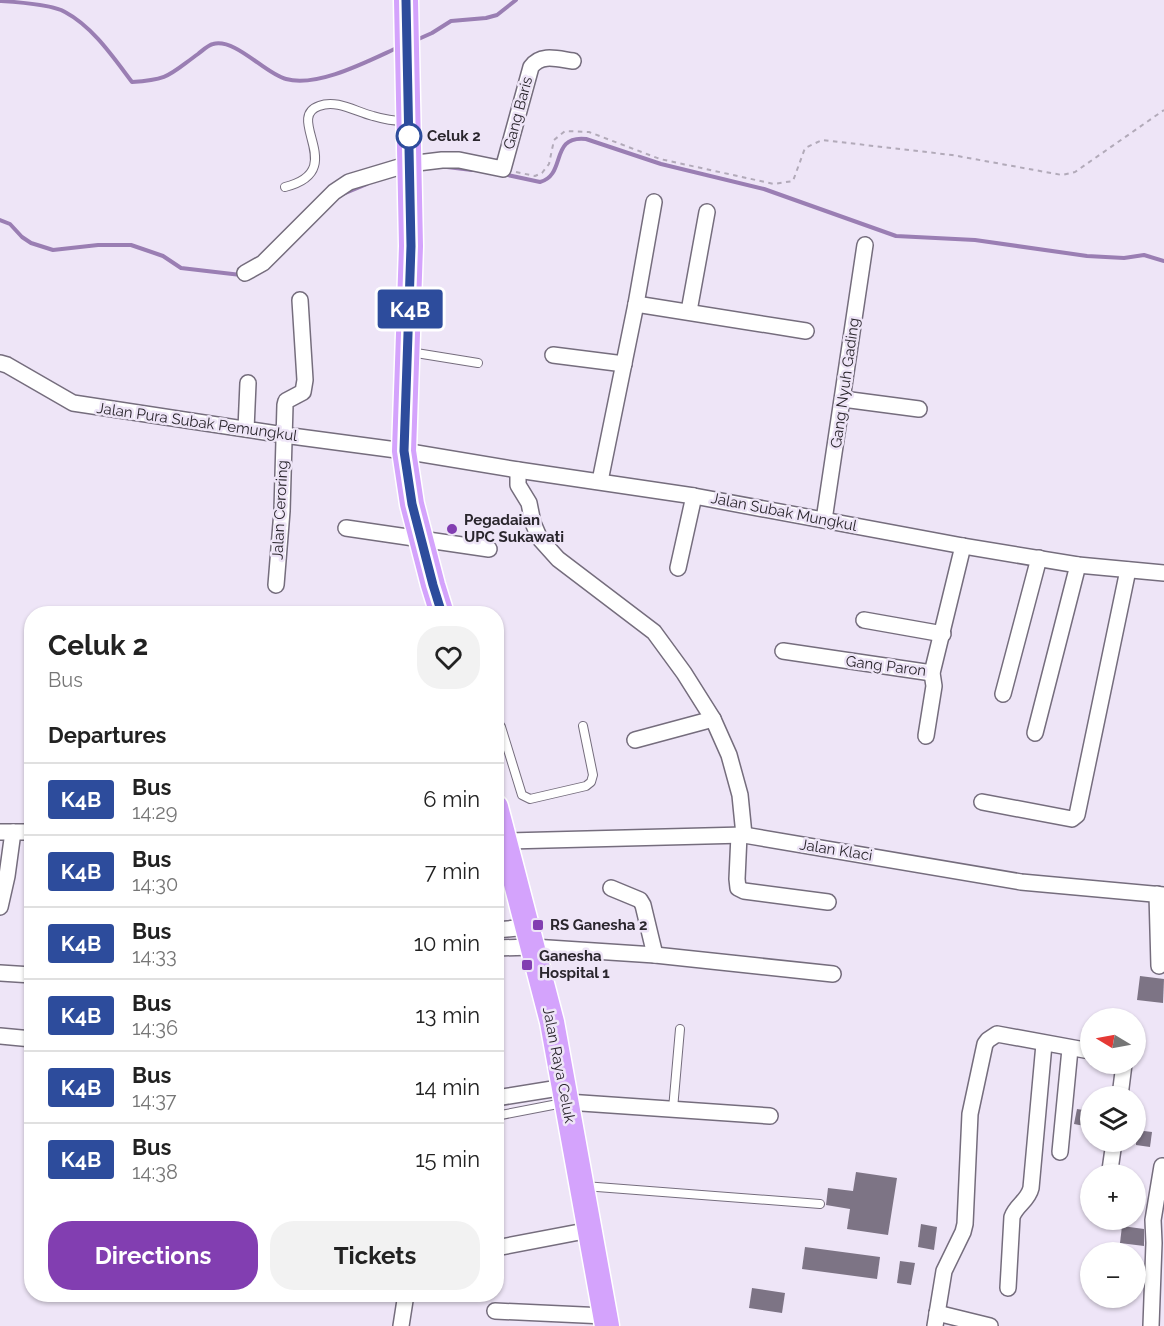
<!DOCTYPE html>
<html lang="en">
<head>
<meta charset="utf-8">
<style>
	body { margin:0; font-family:Raleway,sans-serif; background:#f2f2f2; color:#222; height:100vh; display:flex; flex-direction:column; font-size:22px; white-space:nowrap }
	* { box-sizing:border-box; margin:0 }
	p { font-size:20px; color:#767676 }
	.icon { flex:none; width:33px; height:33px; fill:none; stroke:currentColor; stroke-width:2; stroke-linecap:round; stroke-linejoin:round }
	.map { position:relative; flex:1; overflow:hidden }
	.details { position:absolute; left:24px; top:606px; width:480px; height:696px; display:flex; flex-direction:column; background:#fff; border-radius:24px; box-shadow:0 2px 4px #0004 }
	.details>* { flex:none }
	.badge { padding:0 12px; border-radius:4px; font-size:21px; line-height:39px }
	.needle { width:39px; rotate:280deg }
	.fabs { position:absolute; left:1080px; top:1008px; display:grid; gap:12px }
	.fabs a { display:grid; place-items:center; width:66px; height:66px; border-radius:50%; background:#fff; box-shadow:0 2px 4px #0004; font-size:30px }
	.map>.badge { position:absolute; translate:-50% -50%; box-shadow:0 0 0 3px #fff }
	h2 { padding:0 24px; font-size:22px; line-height:54px }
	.round { display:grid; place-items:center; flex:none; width:63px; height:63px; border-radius:24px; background:#f2f2f2 }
	.headline { display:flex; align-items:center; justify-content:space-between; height:102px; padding:0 24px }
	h1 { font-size:28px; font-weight:700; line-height:45px }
	.cta { display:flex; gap:12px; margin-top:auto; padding:12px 24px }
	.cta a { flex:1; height:69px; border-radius:24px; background:#823eb1; color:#fff; font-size:24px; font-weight:700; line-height:69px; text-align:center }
	.cta a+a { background:#f2f2f2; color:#222 }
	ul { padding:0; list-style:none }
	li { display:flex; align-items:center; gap:18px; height:72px; padding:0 24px; border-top:2px solid #e0e0e0 }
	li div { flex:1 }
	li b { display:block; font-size:22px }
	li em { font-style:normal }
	li .badge { min-width:66px; font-weight:700; text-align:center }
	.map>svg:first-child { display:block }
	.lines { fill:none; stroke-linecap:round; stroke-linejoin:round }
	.stream { stroke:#9a7eb3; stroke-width:4 }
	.building { fill:#7d7485 }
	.service-casing { stroke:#756d7d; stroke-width:10 }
	.minor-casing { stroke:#756d7d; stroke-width:18 }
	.trunk-casing { stroke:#fff; stroke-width:27 }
	.path { stroke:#b2aab9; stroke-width:2; stroke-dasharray:4.5 4.5; stroke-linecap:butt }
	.service { stroke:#fff; stroke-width:8 }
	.minor { stroke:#fff; stroke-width:15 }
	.trunk { stroke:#d4a3fc; stroke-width:24 }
	.line-casing { stroke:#fff; stroke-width:14 }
	.line { stroke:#2d4c9c; stroke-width:9 }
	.stop-dot { fill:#fff; stroke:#2d4c9c; stroke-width:3 }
	.poi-dot { fill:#823eb1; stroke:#eee5f7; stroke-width:2 }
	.labels { text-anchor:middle; stroke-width:5; stroke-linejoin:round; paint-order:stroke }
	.street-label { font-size:15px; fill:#2a262d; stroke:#eee5f7 }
	.stop-label { font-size:15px; font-weight:bold; fill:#2a262d; stroke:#eee5f7; text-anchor:start }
	.poi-label { font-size:15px; font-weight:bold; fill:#2a262d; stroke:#eee5f7; text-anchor:start }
</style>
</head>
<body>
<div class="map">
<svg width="1164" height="1326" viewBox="0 0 1164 1326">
	<rect width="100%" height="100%" fill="#eee5f7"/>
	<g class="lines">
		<g class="stream">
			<path d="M0 1C16 2 51 4 65 12 93 27 113 57 132 82 169 80 169 75 198 54 202 51 208 45 213 44 236 38 265 74 286 79 318 88 370 60 399 47"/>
			<polyline points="414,41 432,33 451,21 486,18 497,15 516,0"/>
			<polyline points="447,167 472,170"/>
			<path d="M503 174 540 182C567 175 549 135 586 139L661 164 764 189 896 236 975 240 1087 256 1124 258 1144 255 1164 261"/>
			<polyline points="343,194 367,184"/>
			<polyline points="0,220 10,224 22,237 31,243 53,250 98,245 131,245 163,256 181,268 241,275"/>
		</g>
	</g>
	<g class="building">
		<polygon points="1140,976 1164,979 1163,1003 1137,1000"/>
		<polygon points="1077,1109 1090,1111 1090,1127 1074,1124"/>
		<polygon points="1136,1130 1152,1132 1150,1147 1136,1145"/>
		<polygon points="856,1172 897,1178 888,1235 847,1229 850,1209 826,1205 828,1188 853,1191"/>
		<polygon points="921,1224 937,1227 934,1250 918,1247"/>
		<polygon points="1122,1226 1144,1229 1144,1246 1120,1243"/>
		<polygon points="805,1247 880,1257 877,1279 802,1269"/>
		<polygon points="900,1261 915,1263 911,1285 897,1283"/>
		<polygon points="752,1288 785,1293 782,1313 749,1308"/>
	</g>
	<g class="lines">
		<defs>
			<g id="service">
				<path d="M285 187C350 171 284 118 319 106 337 99 356 112 373 116 383 119 394 121 404 121"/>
				<polyline points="410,352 478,363"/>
				<polyline points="496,719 501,727 522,795 530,799 586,786 591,782 593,775 583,726"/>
				<polyline points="673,1109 680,1029"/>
				<polyline points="496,1116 563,1103"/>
				<polyline points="584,1186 820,1204"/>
			</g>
			<g id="minor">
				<path d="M245 273 263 263 334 192 349 182 409 164 442 160H459L503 169 531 67C541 53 558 59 573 61"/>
				<polyline points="636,304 806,331"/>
				<polyline points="689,311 707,212"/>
				<polyline points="553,355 624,364"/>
				<polyline points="0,363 7,365 73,403 284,435 404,451 518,470 694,496 963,546 1078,565 1164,573"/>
				<polyline points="843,399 919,409"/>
				<polyline points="246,429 248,383"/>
				<polyline points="518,470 518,485 529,503 533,523 540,539 558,559 654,632 684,673 713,719 729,755 740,795 744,835"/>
				<polyline points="600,481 636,304 654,202"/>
				<polyline points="824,520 865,245"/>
				<polyline points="346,528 489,549"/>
				<polyline points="678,568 694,496"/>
				<polyline points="276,585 282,511 285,405 286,401 303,392 305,380 300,300"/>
				<polyline points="864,620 943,634"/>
				<polyline points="783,651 932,673"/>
				<polyline points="1003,694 1039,558"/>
				<polyline points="1035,733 1078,565"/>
				<polyline points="926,736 934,686 932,673 963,546"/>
				<polyline points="635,740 713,719"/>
				<polyline points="982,802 1072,819 1077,815 1128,570"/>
				<polyline points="0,832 32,832"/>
				<polyline points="739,835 737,879 738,888 744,891 828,902"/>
				<polyline points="506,841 744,835 1021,882 1164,895"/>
				<polyline points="611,888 640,900 643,905 655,955"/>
				<polyline points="1157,894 1159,966"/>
				<polyline points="0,907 7,876 13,832"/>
				<polyline points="496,930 528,927"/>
				<polyline points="496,948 533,947 655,955 833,974"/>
				<polyline points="0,973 32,975"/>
				<polyline points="0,1036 32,1039"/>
				<polyline points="1120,1096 1124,1064"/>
				<polyline points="496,1098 565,1087"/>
				<polyline points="567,1102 770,1116"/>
				<polyline points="1060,1152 1070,1049"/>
				<polyline points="1110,1170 1114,1142"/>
				<polyline points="496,1248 590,1230"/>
				<path d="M1008 1288 1012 1217C1016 1205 1028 1201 1031 1188L1044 1044"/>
				<polyline points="495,1311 605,1316"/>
				<polyline points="937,1313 990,1326"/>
				<polyline points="401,1326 406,1294"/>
				<polyline points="935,1326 944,1271 963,1232 965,1224 970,1114 985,1044 988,1040 997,1034 1090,1051"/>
				<polyline points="1151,1326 1154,1243 1153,1220 1162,1166"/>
			</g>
			<g id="trunk">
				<polyline points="406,0 411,246 404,451 412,504 433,585 442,614"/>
				<polyline points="496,807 552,1022 607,1326"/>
			</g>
		</defs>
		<use href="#service" class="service-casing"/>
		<use href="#minor" class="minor-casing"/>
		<use href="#trunk" class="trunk-casing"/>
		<polyline class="path" points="516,172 535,176 542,173 549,164 554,140 565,131 589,132 660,159 774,184 793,181 805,148 822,140 952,155 1062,175 1075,172 1164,110"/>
		<use href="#service" class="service"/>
		<use href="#minor" class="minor"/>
		<use href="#trunk" class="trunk"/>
	</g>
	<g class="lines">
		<defs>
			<polyline id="line" points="406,0 411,246 404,451 412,504 433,585 442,614"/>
		</defs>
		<use href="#line" class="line-casing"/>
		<use href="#line" class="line"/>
	</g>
	<circle class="stop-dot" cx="409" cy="136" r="12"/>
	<g class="poi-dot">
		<circle cx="452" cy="529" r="6"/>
		<rect x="532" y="919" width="12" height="12" rx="3"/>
		<rect x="521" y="959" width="12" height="12" rx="3"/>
	</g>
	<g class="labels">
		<g class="street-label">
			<text transform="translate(518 113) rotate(-75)" y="5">Gang Baris</text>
			<text transform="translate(845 383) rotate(-82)" y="5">Gang Nyuh Gading</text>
			<text transform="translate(197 422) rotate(8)" y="5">Jalan Pura Subak Pemungkul</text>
			<text transform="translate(280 510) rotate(-87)" y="5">Jalan Ceroring</text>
			<text transform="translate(784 512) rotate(11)" y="5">Jalan Subak Mungkul</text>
			<text transform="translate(886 666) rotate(7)" y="5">Gang Paron</text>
			<text transform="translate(836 850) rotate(9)" y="5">Jalan Klaci</text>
			<text transform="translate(559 1065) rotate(79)" y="5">Jalan Raya Celuk</text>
		</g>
		<g class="stop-label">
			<text x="427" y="141">Celuk 2</text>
		</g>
		<g class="poi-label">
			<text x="464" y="525">Pegadaian<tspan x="464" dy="17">UPC Sukawati</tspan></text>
			<text x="550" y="930">RS Ganesha 2</text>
			<text x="539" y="961">Ganesha<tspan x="539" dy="17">Hospital 1</tspan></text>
		</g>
	</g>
</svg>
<div class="fabs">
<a><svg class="needle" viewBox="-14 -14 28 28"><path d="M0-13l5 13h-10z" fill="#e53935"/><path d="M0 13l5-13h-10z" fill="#767676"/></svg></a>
<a><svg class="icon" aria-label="layers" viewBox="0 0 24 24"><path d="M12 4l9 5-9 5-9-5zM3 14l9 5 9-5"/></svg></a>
<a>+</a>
<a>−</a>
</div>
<b class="badge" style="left:410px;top:309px;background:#2d4c9c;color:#fff">K4B</b>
<section class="details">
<div class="headline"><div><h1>Celuk 2</h1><p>Bus</p></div><a class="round"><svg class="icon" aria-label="heart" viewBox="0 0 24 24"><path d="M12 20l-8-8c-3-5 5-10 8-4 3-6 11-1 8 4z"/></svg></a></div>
<h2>Departures</h2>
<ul>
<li><span class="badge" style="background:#2d4c9c;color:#fff">K4B</span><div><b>Bus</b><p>14:29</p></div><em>6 min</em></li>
<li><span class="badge" style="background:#2d4c9c;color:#fff">K4B</span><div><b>Bus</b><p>14:30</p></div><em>7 min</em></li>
<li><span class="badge" style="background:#2d4c9c;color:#fff">K4B</span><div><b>Bus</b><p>14:33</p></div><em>10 min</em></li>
<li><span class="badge" style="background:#2d4c9c;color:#fff">K4B</span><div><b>Bus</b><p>14:36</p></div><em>13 min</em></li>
<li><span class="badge" style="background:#2d4c9c;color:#fff">K4B</span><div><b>Bus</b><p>14:37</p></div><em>14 min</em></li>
<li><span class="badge" style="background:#2d4c9c;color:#fff">K4B</span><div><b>Bus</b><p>14:38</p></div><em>15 min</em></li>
</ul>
<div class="cta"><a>Directions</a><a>Tickets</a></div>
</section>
</div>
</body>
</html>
